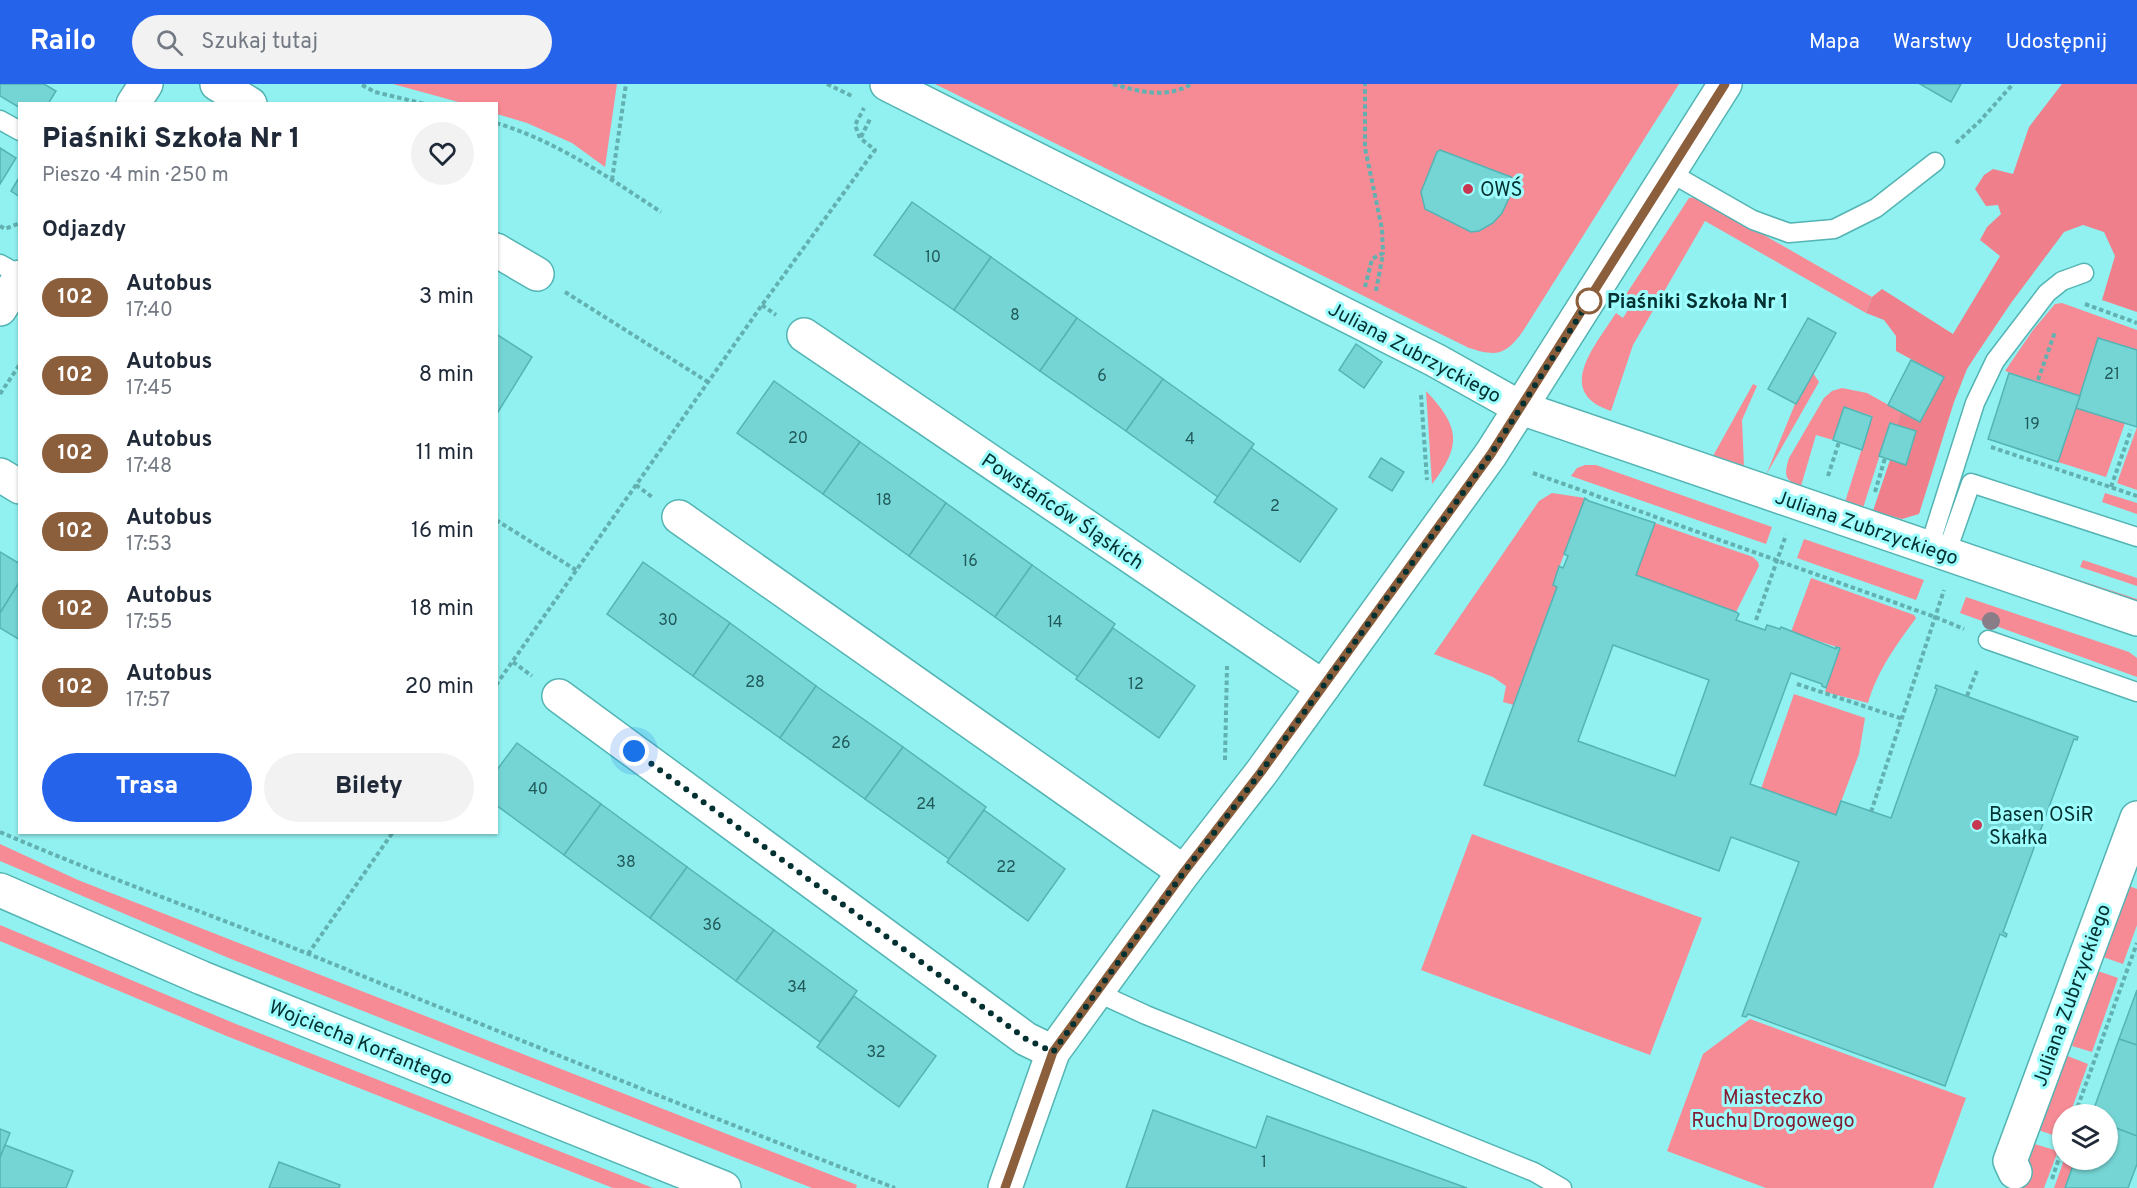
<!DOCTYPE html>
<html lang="pl">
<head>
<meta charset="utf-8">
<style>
	body { margin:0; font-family:Overpass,sans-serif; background:#f2f2f3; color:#1f2937; height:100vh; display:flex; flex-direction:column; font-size:22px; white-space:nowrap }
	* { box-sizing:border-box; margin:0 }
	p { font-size:20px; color:#747a83 }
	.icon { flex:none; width:33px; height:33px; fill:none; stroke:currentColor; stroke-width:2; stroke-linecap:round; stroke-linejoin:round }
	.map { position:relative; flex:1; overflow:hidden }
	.panel { position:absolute; left:18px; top:18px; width:480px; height:732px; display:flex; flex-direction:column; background:#fff; border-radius:0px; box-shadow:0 2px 4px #0004 }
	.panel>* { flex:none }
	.badge { padding:0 12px; border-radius:20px; font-size:21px; line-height:39px }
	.buttons { position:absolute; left:2052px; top:1020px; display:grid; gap:12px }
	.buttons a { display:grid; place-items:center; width:66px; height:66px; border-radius:50%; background:#fff; box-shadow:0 2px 4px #0004; font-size:30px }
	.you { position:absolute; width:30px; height:30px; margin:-15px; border:4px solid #fff; border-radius:50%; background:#1a73e8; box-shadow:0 0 0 9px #1a73e833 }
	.map>.badge { position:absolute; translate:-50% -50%; box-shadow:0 0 0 3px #fff }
	h2 { padding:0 24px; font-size:22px; line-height:54px }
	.round { display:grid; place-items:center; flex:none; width:63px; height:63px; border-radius:32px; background:#f2f2f3 }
	.summary { display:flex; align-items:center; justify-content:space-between; height:102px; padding:0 24px }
	h1 { font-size:28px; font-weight:800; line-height:45px }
	.action { display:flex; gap:12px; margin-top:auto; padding:12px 24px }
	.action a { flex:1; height:69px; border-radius:36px; background:#2563eb; color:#fff; font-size:24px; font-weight:800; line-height:69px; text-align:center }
	.action a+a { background:#f2f2f3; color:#1f2937 }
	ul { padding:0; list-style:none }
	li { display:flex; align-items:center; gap:18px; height:78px; padding:0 24px }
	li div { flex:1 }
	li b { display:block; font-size:22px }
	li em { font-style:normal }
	li .badge { min-width:66px; font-weight:700; text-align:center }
	header { display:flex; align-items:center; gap:36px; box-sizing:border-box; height:84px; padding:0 30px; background:#2563eb; color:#fff }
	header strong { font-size:28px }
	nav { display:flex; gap:33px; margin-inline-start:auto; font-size:21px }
	.search { width:420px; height:54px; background:#f2f2f3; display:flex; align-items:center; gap:15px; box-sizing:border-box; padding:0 21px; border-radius:33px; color:#747a83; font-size:22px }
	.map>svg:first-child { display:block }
	.green { fill:#f78b95 }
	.forest { fill:#ef7f8a }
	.building { fill:#75d5d4; stroke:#53b4b4; stroke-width:1.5; fill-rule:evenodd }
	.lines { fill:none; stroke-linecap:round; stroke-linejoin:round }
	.service-casing { stroke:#53b4b3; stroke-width:21 }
	.minor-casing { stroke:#53b4b3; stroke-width:36 }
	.tertiary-casing { stroke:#53b4b3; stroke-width:36 }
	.path { stroke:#62b0b0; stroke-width:4; stroke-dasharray:4.5 3; stroke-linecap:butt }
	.service { stroke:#fff; stroke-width:18 }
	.minor { stroke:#fff; stroke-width:33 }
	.tertiary { stroke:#fff; stroke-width:33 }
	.tree { fill:#897d88 }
	.line-casing { stroke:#fff; stroke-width:14 }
	.line { stroke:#8b5e3c; stroke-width:9 }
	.walk { stroke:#033030; stroke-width:6; stroke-dasharray:0 10.8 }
	.poi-dot { fill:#c83752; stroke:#9efefd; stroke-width:2 }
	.stop-dot { fill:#fff; stroke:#8b5e3c; stroke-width:3 }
	.labels { text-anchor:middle; stroke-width:6; stroke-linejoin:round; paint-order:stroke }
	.number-label { font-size:16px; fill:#205959 }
	.poi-label { font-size:20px; fill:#033030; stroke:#9efefd; text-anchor:start }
	.stop-label { font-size:20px; font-weight:bold; fill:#033030; stroke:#9efefd; text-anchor:start }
	.street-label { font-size:20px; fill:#033030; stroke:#9efefd }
	.park-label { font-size:20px; fill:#821e32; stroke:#9efefd }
</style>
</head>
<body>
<header>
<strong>Railo</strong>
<div class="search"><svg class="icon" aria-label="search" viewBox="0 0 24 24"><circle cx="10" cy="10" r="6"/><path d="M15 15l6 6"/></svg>Szukaj tutaj</div>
<nav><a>Mapa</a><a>Warstwy</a><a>Udostępnij</a></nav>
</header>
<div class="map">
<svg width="2137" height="1104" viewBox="0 0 2137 1104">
	<rect width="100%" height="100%" fill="#91f1f0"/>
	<g class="green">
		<polygon points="393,0 617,0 605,83 572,59 527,39 497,30 496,20 462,19"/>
		<path d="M935 0H1679L1523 247C1506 271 1497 273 1469 264Z"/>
		<path d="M1698 113 1872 213 1866 229 1705 137 1633 261 1611 327C1553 308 1596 261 1616 229L1623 234 1633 218 1625 212 1689 114Z"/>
		<polygon points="2062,219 2137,246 2137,266 2098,254 2080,312 2005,287 2033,246 2055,220"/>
		<polygon points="1813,289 1819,298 1766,391 1795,320"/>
		<polygon points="1753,300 1757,302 1742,336 1744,383 1713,372"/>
		<path d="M1842 304 1867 309 1901 328 1897 341 1890 339 1863 424 1845 418 1872 332 1844 323 1833 356 1816 351 1801 402C1784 397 1784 390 1789 374L1824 314 1832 307Z"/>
		<path d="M1426 307C1460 343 1462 361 1432 400Z"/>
		<polygon points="2076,324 2125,339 2106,393 2058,378"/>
		<polygon points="2137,343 2137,406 2117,399"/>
		<polygon points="1585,381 1596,381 1772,443 1766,460 1571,392 1577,384"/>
		<polygon points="1552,409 1585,414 1553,500 1557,503 1514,621 1503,618 1506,602 1493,593 1434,570 1539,417"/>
		<polygon points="2105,409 2137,419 2137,430 2102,418"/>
		<polygon points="1655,439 1753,473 1758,478 1759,482 1736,528 1636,491"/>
		<polygon points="1804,455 1924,496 1916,516 1797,474"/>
		<polygon points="1959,457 2137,515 2137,522"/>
		<polygon points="2083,476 2137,494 2137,502 2080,483"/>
		<path d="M1811 494 1914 531 1916 534C1897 560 1877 587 1868 619L1825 608 1840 564 1791 548Z"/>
		<polygon points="1966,513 2129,568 2137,574 2137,593 1960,529"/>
		<polygon points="1794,610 1865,634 1859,670 1836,731 1761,705"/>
		<polygon points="1472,750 1702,834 1650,971 1421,886"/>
		<polygon points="0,760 78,796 857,1101 856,1104 812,1104 231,875 0,777"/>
		<polygon points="2129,802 2137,805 2137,841 2123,880 2103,873"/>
		<polygon points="0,841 236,940 653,1104 613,1104 229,953 0,857"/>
		<polygon points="2098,887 2118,894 2092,968 2072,962"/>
		<polygon points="1750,935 1966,1014 1933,1104 1766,1104 1667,1067 1703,970"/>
		<polygon points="2065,971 2088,980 2070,1030 2062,1030 2062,1054 2038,1046"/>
		<polygon points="2031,1059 2058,1067 2044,1104 2015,1104"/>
		<polygon points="2064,1076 2075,1076 2065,1104 2054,1104"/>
	</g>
	<polygon class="forest" points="2062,0 2137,0 2137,228 2102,216 2115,172 2104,148 2083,141 2064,148 2011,219 1976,271 1967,285 1954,318 1919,430 1902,435 1873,427 1890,376 1906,381 1916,347 1897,341 1901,328 1920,338 1944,293 1896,267 1896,252 1884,236 1866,229 1872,213 1882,205 1953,250 2000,172 1980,156 1987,143 2001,130 1998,121 1986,122 1975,105 1984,91 1993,85 2013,90 2029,43"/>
	<g class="building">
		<polygon points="0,0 44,0 56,7 48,20 20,20 20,24 0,12"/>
		<polygon points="1920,0 1961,0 1951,18"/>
		<polygon points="0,64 16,74 0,100"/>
		<polygon points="1440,66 1511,93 1515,97 1515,101 1502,129 1493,139 1479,147 1471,148 1425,125 1421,108 1437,68"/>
		<polygon points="20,92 20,113 11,107"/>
		<polygon points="912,118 991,173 954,226 874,171"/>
		<polygon points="991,173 1077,234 1040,287 954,226"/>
		<polygon points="1077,234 1163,295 1126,347 1040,287"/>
		<polygon points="1808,234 1836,249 1796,320 1768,305"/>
		<polygon points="496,250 532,273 498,328 496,328"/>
		<polygon points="2098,254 2137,266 2137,343 2076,324"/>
		<polygon points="1356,260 1382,278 1364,304 1339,286"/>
		<polygon points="1911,276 1944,293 1920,338 1888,321"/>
		<polygon points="2009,289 2080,312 2058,378 1988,355"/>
		<polygon points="1163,295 1254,360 1218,413 1126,347"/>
		<polygon points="774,297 860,358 823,410 737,349"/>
		<polygon points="1844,323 1872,333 1862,366 1833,356"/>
		<polygon points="1890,339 1916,347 1906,381 1879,372"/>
		<polygon points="860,358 946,419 909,472 823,410"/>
		<polygon points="1251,364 1337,425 1300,478 1214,418"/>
		<polygon points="1381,374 1404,388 1392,407 1369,393"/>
		<path d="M1585 414 1589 417 1655 439 1636 491 1736 528 1739 530 1736 536 1765 546 1767 541 1780 545 1781 543 1836 565V563L1840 564 1826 604 1822 602V600L1791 589 1750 700 1836 731 1841 717 1891 734 1937 605 1935 604 1936 601 2078 653 2077 656 2074 655 2003 848 2007 850 2006 853 2000 850 1945 1002 1748 930 1746 933 1742 932 1799 778 1731 753 1719 787 1484 701 1557 503 1553 501 1559 482 1563 484 1568 472 1564 470ZM1613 561 1709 596 1675 692 1578 657Z"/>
		<polygon points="946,419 1032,481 995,533 909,472"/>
		<polygon points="0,468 20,480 20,497 0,529"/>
		<polygon points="643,478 730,539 693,592 607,530"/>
		<polygon points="1032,481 1115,540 1078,593 995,533"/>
		<polygon points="20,497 20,556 0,544 0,529"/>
		<polygon points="730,539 816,602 780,654 693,592"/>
		<polygon points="1113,544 1195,602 1159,654 1076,595"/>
		<polygon points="816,602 903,663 865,715 780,654"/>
		<polygon points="517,659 601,720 564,771 496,721 496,687"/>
		<polygon points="903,663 986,723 949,775 865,715"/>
		<polygon points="601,720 687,783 650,834 564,771"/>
		<polygon points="984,726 1065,785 1028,837 947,778"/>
		<polygon points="687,783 774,846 736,897 650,834"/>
		<polygon points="774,846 857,907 820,958 736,897"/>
		<polygon points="2137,906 2137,961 2119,955"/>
		<polygon points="854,912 936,972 899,1023 817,963"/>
		<polygon points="2119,955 2137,961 2137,1052 2108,1041 2108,1030 2092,1030"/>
		<polygon points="1153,1026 1256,1064 1267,1032 1467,1104 1126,1104"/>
		<polygon points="2108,1041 2137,1052 2137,1080 2128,1104 2065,1104 2075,1076 2108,1076"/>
		<polygon points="0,1045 10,1049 0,1074"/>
		<polygon points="5,1061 73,1087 66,1104 0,1104 0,1074"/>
		<polygon points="279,1078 340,1101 339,1104 269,1104"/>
	</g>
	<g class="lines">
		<defs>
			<g id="service">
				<polyline points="0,36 20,47"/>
				<polyline points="1669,88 1753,136 1789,149 1834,145 1876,124 1935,78"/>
				<polyline points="0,180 20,191"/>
				<polyline points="1929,464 1975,319 1995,277 2047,209 2062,197 2084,189"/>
				<polyline points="1946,470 1971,399 2137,453"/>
				<polyline points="1988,556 2137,608"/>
				<polyline points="1096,908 1146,931 1534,1088 1562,1104"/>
			</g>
			<g id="minor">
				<polyline points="217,0 250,20"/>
				<polyline points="887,0 1435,276 1521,324 2137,535"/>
				<polyline points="133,20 146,0"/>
				<polyline points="496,166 537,190"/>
				<polyline points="0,225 20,193"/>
				<polyline points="804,251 1323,603"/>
				<polyline points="0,391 20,403"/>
				<polyline points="679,433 1184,788"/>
				<polyline points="559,612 1026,955 1053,968"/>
				<polyline points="2015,1088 2010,1077 2137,734"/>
				<polyline points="1005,1104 1053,968 1184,788 1261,689 1491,370 1725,0"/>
			</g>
			<polyline id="tertiary" points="0,806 202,894 724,1104"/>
		</defs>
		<use href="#service" class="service-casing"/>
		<use href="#minor" class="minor-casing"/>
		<use href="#tertiary" class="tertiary-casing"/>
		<g class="path">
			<polyline points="827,0 854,13"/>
			<path d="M1113 0C1141 8 1165 15 1192 0"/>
			<polyline points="362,1 375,8 425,20"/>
			<path d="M496 39C557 57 609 94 661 128"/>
			<polyline points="861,53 871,33"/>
			<polyline points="1956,59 1979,38 2013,0"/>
			<polyline points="612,96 626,0"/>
			<polyline points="0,142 5,145 20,139"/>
			<polyline points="1365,203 1372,175 1383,169 1382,145 1365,64 1365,0"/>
			<polyline points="1376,207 1383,170"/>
			<polyline points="565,208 708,298"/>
			<polyline points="2085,220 2137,239"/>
			<polyline points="762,221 776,231"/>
			<polyline points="2038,296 2055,248"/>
			<polyline points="0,310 20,280"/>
			<polyline points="1421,311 1427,396"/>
			<polyline points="1991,363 2137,412"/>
			<polyline points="1533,389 1935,533 1964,545"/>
			<polyline points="1828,392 1839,358"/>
			<polyline points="636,401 652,413"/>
			<polyline points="2111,403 2131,346"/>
			<polyline points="1875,408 1885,374"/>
			<polyline points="496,436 576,486"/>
			<polyline points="1756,536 1786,451"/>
			<polyline points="513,578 532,592"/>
			<polyline points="1797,600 1903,635"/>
			<polyline points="496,601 762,221 875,66 860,54 855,41 864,24"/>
			<polyline points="1967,612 1978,584"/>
			<polyline points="1225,676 1227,582"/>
			<polyline points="1871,728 1944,506"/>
			<path d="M0 748C102 792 207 829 311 871 505 950 699 1029 895 1104"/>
			<polyline points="308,870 393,748"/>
			<polyline points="2075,1030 2137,859"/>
			<polyline points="2052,1095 2062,1065"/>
		</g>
		<use href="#service" class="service"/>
		<use href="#minor" class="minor"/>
		<use href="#tertiary" class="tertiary"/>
	</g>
	<circle class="tree" cx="1991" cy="537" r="9"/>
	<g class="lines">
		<defs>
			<polyline id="line" points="1005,1104 1053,968 1184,788 1261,688 1491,370 1725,0"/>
		</defs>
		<use href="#line" class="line-casing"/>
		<use href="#line" class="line"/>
		<polyline class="walk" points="634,667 1026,955 1053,968 1184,788 1261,688 1491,370 1589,217"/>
	</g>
	<g class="poi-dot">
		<circle cx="1468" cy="105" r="6"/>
		<circle cx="1977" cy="741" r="6"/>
	</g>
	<circle class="stop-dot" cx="1589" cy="217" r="12"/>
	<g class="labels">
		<g class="number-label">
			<text x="933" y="178">10</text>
			<text x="1015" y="236">8</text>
			<text x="2112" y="295">21</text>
			<text x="1102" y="297">6</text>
			<text x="2032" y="345">19</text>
			<text x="798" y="359">20</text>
			<text x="1190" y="360">4</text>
			<text x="884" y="421">18</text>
			<text x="1275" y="427">2</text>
			<text x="970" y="482">16</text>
			<text x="668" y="541">30</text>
			<text x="1055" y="543">14</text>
			<text x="755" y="603">28</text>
			<text x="1136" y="605">12</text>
			<text x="841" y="664">26</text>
			<text x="538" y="710">40</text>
			<text x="926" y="725">24</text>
			<text x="626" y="783">38</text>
			<text x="1006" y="788">22</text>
			<text x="712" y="846">36</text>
			<text x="797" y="908">34</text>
			<text x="876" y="973">32</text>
			<text x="1264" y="1083">1</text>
		</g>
		<g class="poi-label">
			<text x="1480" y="112">OWŚ</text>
			<text x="1989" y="737">Basen OSiR<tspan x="1989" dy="23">Skałka</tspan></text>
		</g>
		<g class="stop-label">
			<text x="1607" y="224">Piaśniki Szkoła Nr 1</text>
		</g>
		<g class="street-label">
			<text transform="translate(1415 268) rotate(28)" y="7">Juliana Zubrzyckiego</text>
			<text transform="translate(1063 427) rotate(34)" y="7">Powstańców Śląskich</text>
			<text transform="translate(1867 443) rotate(19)" y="7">Juliana Zubrzyckiego</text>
			<text transform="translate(2071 911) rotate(-70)" y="7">Juliana Zubrzyckiego</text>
			<text transform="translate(361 958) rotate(22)" y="7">Wojciecha Korfantego</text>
		</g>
		<g class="park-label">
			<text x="1773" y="1020">Miasteczko<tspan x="1773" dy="23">Ruchu Drogowego</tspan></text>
		</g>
	</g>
</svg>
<div class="buttons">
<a><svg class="icon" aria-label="layers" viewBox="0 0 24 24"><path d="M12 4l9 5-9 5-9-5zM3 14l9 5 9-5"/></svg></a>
</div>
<div class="you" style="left:634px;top:667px"></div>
<section class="panel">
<div class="summary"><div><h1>Piaśniki Szkoła Nr 1</h1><p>Pieszo · 4 min · 250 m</p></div><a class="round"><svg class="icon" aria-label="heart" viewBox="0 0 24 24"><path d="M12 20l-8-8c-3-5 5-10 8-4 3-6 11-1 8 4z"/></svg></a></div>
<h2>Odjazdy</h2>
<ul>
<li><span class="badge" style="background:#8b5e3c;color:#fff">102</span><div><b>Autobus</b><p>17:40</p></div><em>3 min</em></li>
<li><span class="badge" style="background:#8b5e3c;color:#fff">102</span><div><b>Autobus</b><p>17:45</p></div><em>8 min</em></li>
<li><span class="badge" style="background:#8b5e3c;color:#fff">102</span><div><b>Autobus</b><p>17:48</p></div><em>11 min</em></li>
<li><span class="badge" style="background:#8b5e3c;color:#fff">102</span><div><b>Autobus</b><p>17:53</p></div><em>16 min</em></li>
<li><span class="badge" style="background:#8b5e3c;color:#fff">102</span><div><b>Autobus</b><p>17:55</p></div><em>18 min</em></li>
<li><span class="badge" style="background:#8b5e3c;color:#fff">102</span><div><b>Autobus</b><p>17:57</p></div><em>20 min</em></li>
</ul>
<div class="action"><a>Trasa</a><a>Bilety</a></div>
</section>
</div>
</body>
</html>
